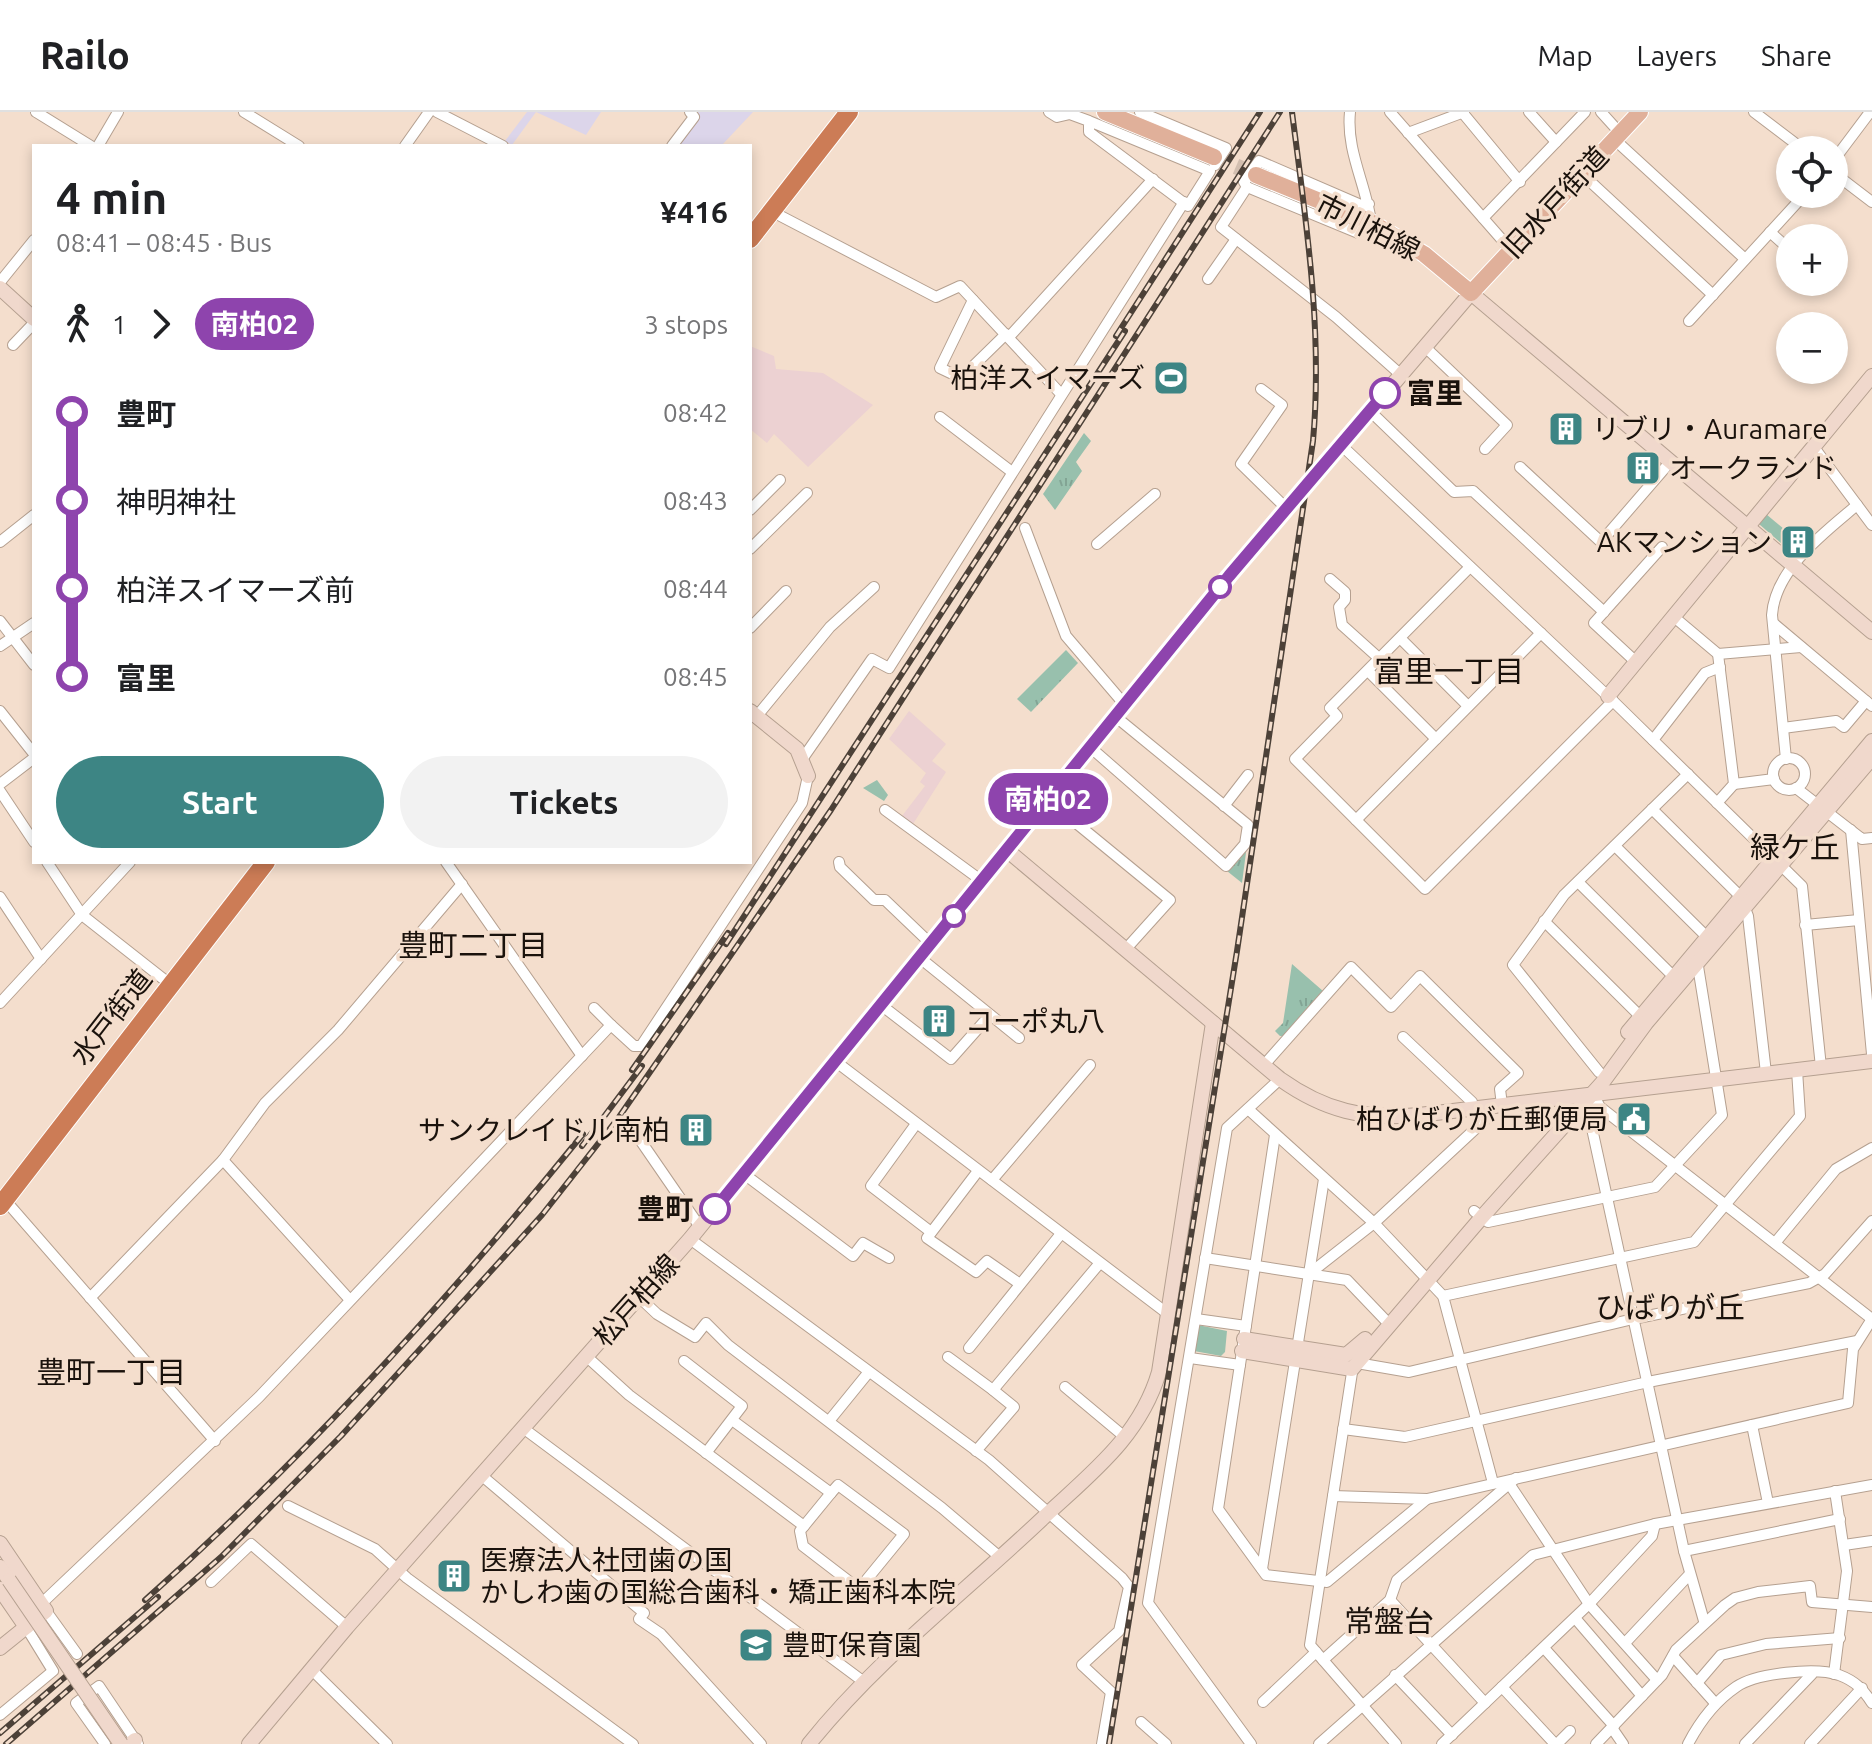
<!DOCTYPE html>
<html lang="en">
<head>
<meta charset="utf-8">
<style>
	body { margin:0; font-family:Ubuntu,"Noto Sans JP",sans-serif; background:#f2f2f2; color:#202124; height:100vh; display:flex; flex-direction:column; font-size:30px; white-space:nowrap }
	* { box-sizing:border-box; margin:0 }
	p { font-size:26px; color:#757577 }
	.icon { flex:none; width:44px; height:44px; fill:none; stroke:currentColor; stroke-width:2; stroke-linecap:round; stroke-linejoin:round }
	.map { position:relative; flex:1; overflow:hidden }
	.drawer { position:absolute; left:32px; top:32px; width:720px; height:720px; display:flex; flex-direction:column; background:#fff; border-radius:0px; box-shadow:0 4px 12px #0003 }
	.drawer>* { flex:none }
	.badge { padding:0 16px; border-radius:26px; font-size:28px; line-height:52px }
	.buttons { position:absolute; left:1776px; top:24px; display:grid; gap:16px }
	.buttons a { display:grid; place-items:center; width:72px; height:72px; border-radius:50%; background:#fff; box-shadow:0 4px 12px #0003; font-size:40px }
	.map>.badge { position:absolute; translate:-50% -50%; box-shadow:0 0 0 4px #fff }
	.legs { display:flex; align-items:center; gap:12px; height:88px; padding:0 24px; font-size:26px }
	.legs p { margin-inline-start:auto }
	.head { display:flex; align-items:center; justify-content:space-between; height:136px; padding:0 24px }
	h1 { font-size:44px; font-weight:700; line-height:60px }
	.button { display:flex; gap:16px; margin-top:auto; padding:16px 24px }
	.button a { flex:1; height:92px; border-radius:48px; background:#3d8584; color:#fff; font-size:32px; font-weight:700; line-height:92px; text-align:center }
	.button a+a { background:#f2f2f2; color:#202124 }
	ul { padding:0 24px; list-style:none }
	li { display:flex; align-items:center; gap:28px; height:88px; font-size:30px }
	li i { display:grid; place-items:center; width:12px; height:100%; margin:0 10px; background:currentColor }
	li i::after { content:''; width:20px; height:20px; margin:-10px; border:6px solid; border-radius:50%; background:#fff }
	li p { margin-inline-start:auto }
	li:first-child i { background:linear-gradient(#0000 50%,currentColor 0) }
	li:last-child i { background:linear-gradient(currentColor 50%,#0000 0) }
	header { display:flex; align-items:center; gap:48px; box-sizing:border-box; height:112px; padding:0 40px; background:#fff; border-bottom:2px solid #e0e0e0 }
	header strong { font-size:38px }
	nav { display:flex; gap:44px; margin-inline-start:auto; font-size:28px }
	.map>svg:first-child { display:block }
	.industrial { fill:#ecd1d2 }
	.education { fill:#dcd5ea }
	.park { fill:url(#park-tufts) }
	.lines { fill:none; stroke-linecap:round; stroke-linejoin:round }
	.primary-tunnel { stroke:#d3bfb0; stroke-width:16; stroke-dasharray:16 8; stroke-linecap:butt }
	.street-casing { stroke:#b5a090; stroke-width:12 }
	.secondary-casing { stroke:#b5a090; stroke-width:16 }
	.primary-casing { stroke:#fff; stroke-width:18 }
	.highway-casing { stroke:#fff; stroke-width:20 }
	.street { stroke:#fff; stroke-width:10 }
	.secondary { stroke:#f0d8cc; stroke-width:14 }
	.primary { stroke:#e0b09a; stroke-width:16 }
	.highway { stroke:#cc7c56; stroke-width:18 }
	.rail-casing { stroke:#4c4138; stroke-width:6 }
	.rail { stroke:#f4decd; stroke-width:3; stroke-dasharray:9; stroke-linecap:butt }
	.secondary-bridge-casing { stroke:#b5a090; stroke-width:16; stroke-linecap:butt }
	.secondary-bridge { stroke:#f0d8cc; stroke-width:14 }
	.line-1-casing { stroke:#fff; stroke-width:18 }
	.line-1 { stroke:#8e44ad; stroke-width:12 }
	.stop-1-dot { fill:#fff; stroke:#8e44ad; stroke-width:4 }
	.labels { text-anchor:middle; stroke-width:7; stroke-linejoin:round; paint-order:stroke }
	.street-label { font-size:28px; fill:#1a120c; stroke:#f4decd }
	.poi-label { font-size:28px; fill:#1a120c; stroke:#f4decd; text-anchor:start }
	.stop-label { font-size:28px; font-weight:bold; fill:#1a120c; stroke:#f4decd; text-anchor:start }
	.neighbourhood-label { font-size:30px; fill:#1a120c; stroke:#f4decd }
</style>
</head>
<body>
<header>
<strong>Railo</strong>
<nav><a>Map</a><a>Layers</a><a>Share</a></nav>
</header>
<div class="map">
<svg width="1872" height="1632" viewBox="0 0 1872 1632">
	<defs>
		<pattern id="park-tufts" width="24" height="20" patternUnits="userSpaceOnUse" patternTransform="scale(2)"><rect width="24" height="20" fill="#98c0ad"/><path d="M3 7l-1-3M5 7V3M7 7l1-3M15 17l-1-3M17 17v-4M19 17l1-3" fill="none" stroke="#82a494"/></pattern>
	</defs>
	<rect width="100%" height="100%" fill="#f4decd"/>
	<g class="industrial">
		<polygon points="750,234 774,244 776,257 823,261 873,293 808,355 774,322 767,331 750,317"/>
		<polygon points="909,599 946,632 932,649 946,660 913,712 902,704 925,674 920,670 926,661 889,627"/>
	</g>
	<g class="education">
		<polygon points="527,0 601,0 586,23 536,0 512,33 505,29"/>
		<polygon points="696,0 753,0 721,34 683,34 680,31 700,5"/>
	</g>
	<g class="park">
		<polygon points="1084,321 1091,329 1076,350 1082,359 1055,398 1043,382"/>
		<polygon points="1766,402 1790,422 1782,432 1759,412"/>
		<polygon points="1066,538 1078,551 1031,600 1017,587"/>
		<polygon points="877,668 888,683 884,689 863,676"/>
		<polygon points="1247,733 1242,771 1227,759"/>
		<polygon points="1292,852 1323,879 1284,924 1280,924 1275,919 1283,911"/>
		<polygon points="1198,1213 1227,1219 1225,1240 1221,1244 1194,1239"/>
	</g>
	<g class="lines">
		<polyline class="primary-tunnel" points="1214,45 1256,63"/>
		<defs>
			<g id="street">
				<polyline points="36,0 91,34"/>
				<polyline points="244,0 299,34"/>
				<polyline points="437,0 503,34"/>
				<polyline points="1049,0 1057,5 1070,2 1089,9 1210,59 1188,94 1089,20 1089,9"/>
				<polyline points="1140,0 1226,36 1215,53"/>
				<path d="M1350 0C1346 39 1366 72 1371 110L1358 121 1247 75 1244 70 1259 49 1361 93 1369 92"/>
				<polyline points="1390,0 1511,138"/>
				<polyline points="1462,0 1520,70"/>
				<polyline points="1529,0 1556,30"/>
				<polyline points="1601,0 1620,21"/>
				<polyline points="1754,0 1804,38"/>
				<polyline points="1408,21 1464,0"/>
				<polyline points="1614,27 1745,147"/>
				<polyline points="98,34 118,0"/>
				<polyline points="405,34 429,0"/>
				<polyline points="672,34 694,5 690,0"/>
				<polyline points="1834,48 1870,0"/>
				<polyline points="1834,61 1872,90"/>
				<polyline points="1582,62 1713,183"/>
				<polyline points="1247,75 1221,115 1336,205 1400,262"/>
				<polyline points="771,99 936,185 960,174 1061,282"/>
				<polyline points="1483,106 1585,0"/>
				<polyline points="1770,120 1790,138"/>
				<polyline points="1208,167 1236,127"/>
				<polyline points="0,170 34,128"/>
				<polyline points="973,188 940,256 961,266 1006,222"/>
				<polyline points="1689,209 1805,82"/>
				<polyline points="1009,225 1153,67"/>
				<polyline points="13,233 34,211"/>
				<polyline points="1424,234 1507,313 1485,337"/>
				<polyline points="1261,277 1282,293 1241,352 1286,396"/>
				<polyline points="1370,299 1454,380 1473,379 1604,500"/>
				<polyline points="940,305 1012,360"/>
				<polyline points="1341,333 1613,589 1802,774 1821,955"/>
				<polyline points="1813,334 1872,413"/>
				<polyline points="1520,355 1601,430 1671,349"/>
				<polyline points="750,398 780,368"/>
				<polyline points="1025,416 1066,524 1125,593"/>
				<polyline points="0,430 34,403"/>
				<polyline points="1097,432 1155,382"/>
				<polyline points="750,437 807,381"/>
				<polyline points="1470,455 1330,596 1337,604 1295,647 1425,777 1613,589"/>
				<polyline points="1330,467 1345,480 1345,488 1339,495 1342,513 1381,548"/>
				<polyline points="1674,505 1718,542 1734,672 1717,691"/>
				<polyline points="0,509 34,553"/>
				<polyline points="1773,511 1872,594"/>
				<polyline points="750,516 786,479"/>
				<polyline points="1401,527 1468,594"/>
				<polyline points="0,534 34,511"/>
				<polyline points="1718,542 1801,535"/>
				<polyline points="1636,550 1594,511 1662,435"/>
				<polyline points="1369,560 1436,627"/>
				<polyline points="0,599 34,642"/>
				<polyline points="757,604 830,515 874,475"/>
				<polyline points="1783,616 1836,609 1844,615 1866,589"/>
				<polyline points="1653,628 1705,561 1720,555"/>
				<polyline points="1090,635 1226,754 1245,732 1248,713 1116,605"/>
				<polyline points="803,646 872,547 889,556 1184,90"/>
				<circle cx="1789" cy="662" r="16"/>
				<path d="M1786 647 1772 503C1775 457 1824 421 1857 393"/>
				<polyline points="0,672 34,646"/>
				<polyline points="1734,672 1774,667"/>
				<polyline points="1796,676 1862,727 1872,726"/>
				<polyline points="0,679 34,730"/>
				<polyline points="1048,688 1170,788 1125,838"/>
				<polyline points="1224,694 1248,663"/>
				<polyline points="1652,697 1740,784 1748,804 1766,961"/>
				<polyline points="885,698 982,769"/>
				<polyline points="1356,708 1541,521"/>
				<polyline points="1851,718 1872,942"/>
				<polyline points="1615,734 1710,828"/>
				<polyline points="47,750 82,803 171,873"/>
				<polyline points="446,750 582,944"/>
				<polyline points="839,750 840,755 874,788 885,788 931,832"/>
				<polyline points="1578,770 1673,864"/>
				<polyline points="0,785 41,847"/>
				<polyline points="1544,809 1645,909"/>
				<polyline points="1805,813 1859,808"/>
				<polyline points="920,846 1019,926"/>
				<polyline points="0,891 130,750"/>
				<polyline points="881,893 951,947 990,903"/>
				<polyline points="594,896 611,913"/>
				<polyline points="1403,925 1472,990 1473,996"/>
				<polyline points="835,949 1168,1202"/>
				<polyline points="1264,953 1351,855 1391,895 1420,864 1518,961 1500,977 1502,993"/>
				<polyline points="1599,960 1513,853 1564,783 1688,662"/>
				<polyline points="1593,982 1600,995 1872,1207"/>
				<polyline points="1586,989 1684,1439 1704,1509"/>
				<polyline points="1248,997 1374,1111 1443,1184 1493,1371"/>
				<polyline points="627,1009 700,1115"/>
				<polyline points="916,1012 871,1074 931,1120"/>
				<polyline points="1275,1023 1218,1397 1266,1463 1327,1470 1427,1387"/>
				<polyline points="223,1048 350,1188"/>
				<polyline points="978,1059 927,1126 976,1160 987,1149 1020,1172"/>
				<polyline points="744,1062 853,1144 863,1131 889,1146"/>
				<polyline points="992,1068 1090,953"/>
				<polyline points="5,1088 215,1329"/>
				<polyline points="1474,1099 1488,1110 1655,1075 1722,1003 1697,848"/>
				<polyline points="690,1127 989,1348 1122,1466 1129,1475 1119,1519 1082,1553 1111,1580 1102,1632"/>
				<polyline points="1775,1131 1836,1057 1872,1036"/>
				<polyline points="1205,1146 1347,1168 1390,1213"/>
				<polyline points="1309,1162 1374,1111 1487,1006 1486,994"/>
				<polyline points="1443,1184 1694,1130 1800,1004 1797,958"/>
				<polyline points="639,1185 657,1202 695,1225 706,1211 728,1233 942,1396 1001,1446"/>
				<polyline points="90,1186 223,1048 265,991 338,918 462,772"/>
				<polyline points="1196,1207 1246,1214"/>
				<polyline points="969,1236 1060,1123"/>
				<polyline points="586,1244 629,1283 804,1414 800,1419 803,1434 859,1477 904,1422 838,1373 831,1381 732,1308"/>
				<polyline points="948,1245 993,1278 1099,1152"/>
				<polyline points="1190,1246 1240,1253"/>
				<polyline points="684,1249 742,1294 706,1341"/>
				<polyline points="1357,1251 1409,1260 1633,1207 1809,1171 1825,1162 1872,1109"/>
				<polyline points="1353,1254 1310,1533 1396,1632"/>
				<polyline points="1065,1275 1126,1326"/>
				<polyline points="829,1309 868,1261"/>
				<polyline points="1752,1313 1768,1391"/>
				<polyline points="523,1316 864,1570"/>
				<polyline points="1343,1317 1405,1325 1648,1270 1857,1229"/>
				<polyline points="976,1339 1014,1295 993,1278"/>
				<polyline points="481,1363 644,1501 639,1507 661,1522 761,1632"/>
				<polyline points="1510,1373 1589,1492 1657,1568"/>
				<polyline points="1333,1384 1427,1387 1848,1291 1853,1237 1872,1207"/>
				<polyline points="288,1394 375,1437 407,1466 633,1632"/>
				<polyline points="804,1414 831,1381"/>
				<polyline points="1844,1433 1872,1429"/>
				<polyline points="1684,1439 1840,1407"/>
				<polyline points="1262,1457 1324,1067"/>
				<polyline points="211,1470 251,1432 347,1515"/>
				<polyline points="1390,1488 1485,1591"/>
				<polyline points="41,1492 259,1285 611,913 634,934 641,934 802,691 808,664"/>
				<polyline points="46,1499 77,1542"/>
				<polyline points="1575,1506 1642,1584"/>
				<polyline points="1625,1531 1689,1463"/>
				<polyline points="1544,1536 1614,1614"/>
				<polyline points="1673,1544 1715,1591"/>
				<polyline points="1323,1548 1390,1488 1397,1468 1516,1366"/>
				<polyline points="311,1557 387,1632"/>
				<polyline points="1834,1562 1847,1459 1835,1379"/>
				<polyline points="1395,1563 1452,1623"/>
				<polyline points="1697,1571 1721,1543 1766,1532 1840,1526"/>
				<polyline points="1502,1575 1555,1632"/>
				<polyline points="1263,1590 1316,1540"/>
				<polyline points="0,1603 53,1559 26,1515"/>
				<polyline points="1141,1610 1166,1632"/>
				<polyline points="1612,1616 1623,1632"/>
				<polyline points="105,1632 76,1591 99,1574 138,1632"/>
				<polyline points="1251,1632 1148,1491 1227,1016 1280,967"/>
				<polyline points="1319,1632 1533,1443 1655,1412 1872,1373"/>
				<polyline points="1442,1632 1589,1492 1652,1424 1655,1412"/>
				<polyline points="1557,1632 1570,1619"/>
				<polyline points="1596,1632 1662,1563 1676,1538 1725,1493 1735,1486 1758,1480 1810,1474 1812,1490 1872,1495"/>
				<path d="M1688 1632C1700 1609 1714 1590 1736 1575 1756 1561 1816 1555 1839 1563 1855 1569 1863 1577 1872 1591"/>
				<polyline points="1745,1632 1812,1562"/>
				<polyline points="1810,1632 1862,1576"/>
			</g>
			<g id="secondary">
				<polyline points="0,176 34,207"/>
				<polyline points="1608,584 1872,264"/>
				<polyline points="750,599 797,637 808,664"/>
				<path d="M1008 739 1280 967C1325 999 1364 1008 1419 1003L1872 949"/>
				<polyline points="1628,920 1872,629"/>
				<polyline points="1244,1227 1346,1243 1365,1227"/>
				<polyline points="1242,1239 1352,1257 1482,1105 1602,971 1646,911 1872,646"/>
				<polyline points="0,1431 46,1499 0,1536"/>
				<polyline points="0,1455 9,1468"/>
				<polyline points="0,1477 26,1515"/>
				<polyline points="130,1632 135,1628"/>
				<polyline points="249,1632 347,1515 690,1127 1229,464 1471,181 1872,520"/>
				<path d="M809 1632C877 1547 964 1481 1043 1406 1090 1362 1140 1325 1159 1260L1213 911"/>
			</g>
			<g id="primary">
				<polyline points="1105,0 1214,45"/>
				<polyline points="1256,63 1371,110 1424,142 1471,181 1640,0"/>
			</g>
			<g id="highway">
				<polyline points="750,127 849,0"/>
				<polyline points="0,1094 266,750"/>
			</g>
		</defs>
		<use href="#street" class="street-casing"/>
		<use href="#secondary" class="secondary-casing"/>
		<use href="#primary" class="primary-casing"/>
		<use href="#highway" class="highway-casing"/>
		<use href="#street" class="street"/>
		<use href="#secondary" class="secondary"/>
		<use href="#primary" class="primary"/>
		<use href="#highway" class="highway"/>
		<defs>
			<g id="rail">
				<polyline points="1116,224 1260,0"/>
				<polyline points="726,832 1125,219"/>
				<polyline points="632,958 728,821"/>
				<polyline points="582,1034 642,954"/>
				<path d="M145 1488C304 1347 449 1187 583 1022"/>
				<polyline points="0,1621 158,1485"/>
				<polyline points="6,1632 221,1445 341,1324 542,1103 619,1005 831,698 1280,0"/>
				<path d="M1109 1632 1237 839 1313 329C1323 219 1306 110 1292 0"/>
			</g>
		</defs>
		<use href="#rail" class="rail-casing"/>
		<use href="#rail" class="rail"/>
		<defs>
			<polyline id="secondary-bridge" points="9,1468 121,1632"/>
		</defs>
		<use href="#secondary-bridge" class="secondary-bridge-casing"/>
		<use href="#secondary-bridge" class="secondary-bridge"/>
	</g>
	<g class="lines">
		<defs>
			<polyline id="line-1" points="715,1097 1229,464 1385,281"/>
		</defs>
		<use href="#line-1" class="line-1-casing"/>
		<use href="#line-1" class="line-1"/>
	</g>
	<defs>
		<symbol id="stadium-square" viewBox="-11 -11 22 22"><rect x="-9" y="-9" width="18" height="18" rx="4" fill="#3d8584" stroke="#f4decd"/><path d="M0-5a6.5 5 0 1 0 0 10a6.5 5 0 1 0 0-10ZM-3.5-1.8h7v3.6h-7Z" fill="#fff"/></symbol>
		<symbol id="building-square" viewBox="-11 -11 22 22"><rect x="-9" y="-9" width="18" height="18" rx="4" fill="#3d8584" stroke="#f4decd"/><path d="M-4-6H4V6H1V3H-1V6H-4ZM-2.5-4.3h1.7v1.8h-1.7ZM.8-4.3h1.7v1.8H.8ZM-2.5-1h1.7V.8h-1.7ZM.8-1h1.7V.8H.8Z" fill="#fff"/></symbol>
		<symbol id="civic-square" viewBox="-11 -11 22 22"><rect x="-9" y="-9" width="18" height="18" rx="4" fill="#3d8584" stroke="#f4decd"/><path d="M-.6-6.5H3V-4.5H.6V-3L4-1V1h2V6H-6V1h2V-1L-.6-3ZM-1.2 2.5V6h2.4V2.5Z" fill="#fff"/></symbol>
		<symbol id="school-square" viewBox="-11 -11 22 22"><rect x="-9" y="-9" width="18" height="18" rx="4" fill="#3d8584" stroke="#f4decd"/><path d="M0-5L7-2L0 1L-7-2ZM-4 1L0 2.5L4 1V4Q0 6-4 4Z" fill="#fff"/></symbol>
	</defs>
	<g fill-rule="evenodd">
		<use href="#stadium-square" x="1151" y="246" width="40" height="40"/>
		<use href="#building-square" x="1546" y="297" width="40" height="40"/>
		<use href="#building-square" x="1623" y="336" width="40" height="40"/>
		<use href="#building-square" x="1778" y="410" width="40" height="40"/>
		<use href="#building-square" x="919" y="889" width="40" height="40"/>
		<use href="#civic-square" x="1614" y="987" width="40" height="40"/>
		<use href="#building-square" x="676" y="998" width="40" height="40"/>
		<use href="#building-square" x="434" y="1444" width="40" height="40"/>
		<use href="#school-square" x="736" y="1513" width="40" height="40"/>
	</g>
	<g class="stop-1-dot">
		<circle cx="1385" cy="281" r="14"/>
		<circle cx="1220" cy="475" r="10"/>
		<circle cx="954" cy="804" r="10"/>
		<circle cx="715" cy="1097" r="14"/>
	</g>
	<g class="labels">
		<g class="street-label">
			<text transform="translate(1555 90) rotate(-47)" y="10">旧水戸街道</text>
			<text transform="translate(1368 115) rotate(27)" y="10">市川柏線</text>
			<text transform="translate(111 905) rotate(-52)" y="10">水戸街道</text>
			<text transform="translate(636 1188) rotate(-48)" y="10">松戸柏線</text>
		</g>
		<g class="poi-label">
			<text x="1145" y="276" text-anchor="end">柏洋スイマーズ</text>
			<text x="1592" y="327">リブリ・Auramare</text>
			<text x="1669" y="366">オークランド</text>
			<text x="1772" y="440" text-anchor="end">AKマンション</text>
			<text x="965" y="919">コーポ丸八</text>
			<text x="1608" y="1017" text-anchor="end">柏ひばりが丘郵便局</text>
			<text x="670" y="1028" text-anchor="end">サンクレイドル南柏</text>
			<text x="480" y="1458">医療法人社団歯の国<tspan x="480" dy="32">かしわ歯の国総合歯科・矯正歯科本院</tspan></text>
			<text x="782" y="1543">豊町保育園</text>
		</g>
		<g class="stop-label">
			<text x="1407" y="291">富里</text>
			<text x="693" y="1107" text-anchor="end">豊町</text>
		</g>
		<g class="neighbourhood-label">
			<text x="1449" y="570">富里一丁目</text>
			<text x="1795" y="746">緑ケ丘</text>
			<text x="473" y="844">豊町二丁目</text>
			<text x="1670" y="1206">ひばりが丘</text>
			<text x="111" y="1271">豊町一丁目</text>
			<text x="1389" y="1520">常盤台</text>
		</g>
	</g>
</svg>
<div class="buttons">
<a><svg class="icon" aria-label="locate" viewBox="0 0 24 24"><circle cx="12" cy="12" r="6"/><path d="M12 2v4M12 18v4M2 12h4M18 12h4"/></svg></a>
<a>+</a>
<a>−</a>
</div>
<b class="badge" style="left:1048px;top:687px;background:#8e44ad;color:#fff">南柏02</b>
<section class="drawer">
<div class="head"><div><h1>4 min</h1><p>08:41 – 08:45 · Bus</p></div><b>¥416</b></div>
<div class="legs"><svg class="icon" aria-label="walk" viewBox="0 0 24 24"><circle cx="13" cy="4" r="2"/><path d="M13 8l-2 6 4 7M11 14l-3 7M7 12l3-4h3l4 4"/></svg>1<svg class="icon" aria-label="forward" viewBox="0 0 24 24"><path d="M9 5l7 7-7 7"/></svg><b class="badge" style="background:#8e44ad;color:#fff">南柏02</b><p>3 stops</p></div>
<ul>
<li><i style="color:#8e44ad"></i><b>豊町</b><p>08:42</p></li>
<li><i style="color:#8e44ad"></i><span>神明神社</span><p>08:43</p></li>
<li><i style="color:#8e44ad"></i><span>柏洋スイマーズ前</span><p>08:44</p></li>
<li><i style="color:#8e44ad"></i><b>富里</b><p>08:45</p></li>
</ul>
<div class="button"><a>Start</a><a>Tickets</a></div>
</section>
</div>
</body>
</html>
